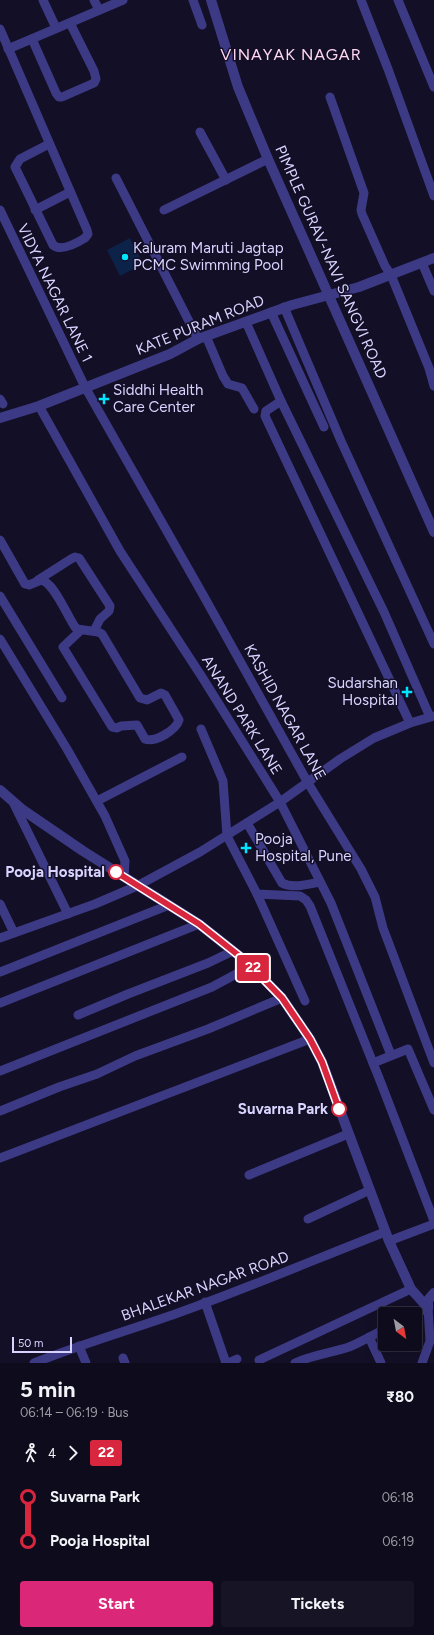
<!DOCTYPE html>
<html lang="en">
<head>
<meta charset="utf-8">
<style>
	body { margin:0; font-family:Figtree,sans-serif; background:#171425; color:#f1f3f6; height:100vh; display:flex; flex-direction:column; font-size:15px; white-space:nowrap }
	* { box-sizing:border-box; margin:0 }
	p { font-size:13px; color:#9b9ba3 }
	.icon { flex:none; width:22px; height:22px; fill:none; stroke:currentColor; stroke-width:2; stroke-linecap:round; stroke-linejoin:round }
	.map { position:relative; height:1363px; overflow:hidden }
	.panel { display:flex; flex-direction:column; background:#0e0b1c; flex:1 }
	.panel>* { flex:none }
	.badge { padding:0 8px; border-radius:3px; font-size:14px; line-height:26px }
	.needle { width:26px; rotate:148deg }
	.tools { position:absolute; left:378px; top:1307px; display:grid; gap:8px }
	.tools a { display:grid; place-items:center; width:44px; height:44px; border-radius:4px; background:#0e0b1c; box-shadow:0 4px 16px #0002,0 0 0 1px #2e2b3b; font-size:20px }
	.scale { position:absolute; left:12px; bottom:10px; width:60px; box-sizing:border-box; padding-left:4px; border:2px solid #d9d4ff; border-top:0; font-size:11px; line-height:14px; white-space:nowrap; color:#d9d4ff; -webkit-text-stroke:3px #130f26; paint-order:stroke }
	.map>.badge { position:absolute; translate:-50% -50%; box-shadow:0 0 0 2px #fff }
	.legs { display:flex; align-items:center; gap:6px; height:44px; padding:0 20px; font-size:13px }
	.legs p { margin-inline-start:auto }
	.overview { display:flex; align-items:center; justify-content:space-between; height:68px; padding:0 20px }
	h1 { font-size:22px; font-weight:700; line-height:30px }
	.action { display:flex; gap:8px; margin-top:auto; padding:8px 20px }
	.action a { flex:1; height:46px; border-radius:4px; background:#db2777; color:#fff; font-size:16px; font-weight:700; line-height:46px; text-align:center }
	.action a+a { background:#171425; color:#f1f3f6 }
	ul { padding:0 20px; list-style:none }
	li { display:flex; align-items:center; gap:14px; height:44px; font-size:15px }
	li i { display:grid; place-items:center; width:6px; height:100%; margin:0 5px; background:currentColor }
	li i::after { content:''; width:10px; height:10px; margin:-5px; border:3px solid; border-radius:50%; background:#0e0b1c }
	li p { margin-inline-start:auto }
	li:first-child i { background:linear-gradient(#0000 50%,currentColor 0) }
	li:last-child i { background:linear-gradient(currentColor 50%,#0000 0) }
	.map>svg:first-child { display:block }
	.water { fill:#0c2248 }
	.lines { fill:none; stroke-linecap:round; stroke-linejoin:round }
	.minor { stroke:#3d3a85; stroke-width:9 }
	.tertiary { stroke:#3d3a85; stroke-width:10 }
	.line-1-casing { stroke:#fff; stroke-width:9 }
	.line-1 { stroke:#d7263d; stroke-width:6 }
	.poi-dot { fill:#00e5ff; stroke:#130f26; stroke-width:1.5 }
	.stop-1-dot { fill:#fff; stroke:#d7263d; stroke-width:2 }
	.labels { text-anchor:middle; stroke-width:3; stroke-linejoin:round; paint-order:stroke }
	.poi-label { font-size:15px; fill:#d9d4ff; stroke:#130f26; text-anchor:start }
	.street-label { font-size:15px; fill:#d9d4ff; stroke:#130f26 }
	.stop-label { font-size:15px; font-weight:bold; fill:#d9d4ff; stroke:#130f26; text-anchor:end }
	.neighbourhood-label { font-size:16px; letter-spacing:1px; fill:#ffd6f0; stroke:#130f26 }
</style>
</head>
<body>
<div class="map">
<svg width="434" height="1363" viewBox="0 0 434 1363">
	<rect width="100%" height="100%" fill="#130f26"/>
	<polygon class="water" points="130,238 143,264 120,276 107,250"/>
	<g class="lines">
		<g class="minor">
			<polyline points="43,0 56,28"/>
			<polyline points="94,0 99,10"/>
			<polyline points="193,0 202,25"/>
			<polyline points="361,0 388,69 434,196"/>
			<polyline points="398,0 434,87"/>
			<path d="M0 29 87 230 88 234 85 238C77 243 61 252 53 245L15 167 20 159 49 144"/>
			<polyline points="32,39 56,93 59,97 62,97 94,83 96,79 94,71 70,23"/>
			<polyline points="8,49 123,0"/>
			<polyline points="330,97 364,193 361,210 362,214 385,266 391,275 429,368 434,386"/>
			<polyline points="200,132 226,180"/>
			<polyline points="116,178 198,339"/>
			<polyline points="0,210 85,387 202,593 308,783 361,869 375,897 383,928 434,1063"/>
			<polyline points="35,210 70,192"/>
			<polyline points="164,210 268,159"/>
			<polyline points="422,263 434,291"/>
			<polyline points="284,307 341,441 434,644"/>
			<polyline points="271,312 324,427"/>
			<polyline points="246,322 281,401 266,411 265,416 410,723"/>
			<polyline points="206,336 223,376 228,384 242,388 254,409"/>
			<polyline points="0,399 3,404"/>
			<polyline points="281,401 384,612 430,717"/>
			<polyline points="39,406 120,551 202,677 280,802 331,903 391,1055"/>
			<path d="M0 540 25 584 29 585 41 580C54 582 67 616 75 627L77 629 98 632 102 634 140 698 147 700 161 693 165 695 179 720C176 730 155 743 145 739L137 725 121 726 117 728 112 727 63 647 81 630"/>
			<polyline points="38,580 71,559 75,557 79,558 110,606 109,611 100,619 94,631"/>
			<polyline points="0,596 62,698"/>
			<polyline points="0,639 67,749 105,816 125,861 124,877"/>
			<polyline points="201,729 223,781 227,836 257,894 300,896 306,900 310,906 381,1083 434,1221"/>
			<polyline points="97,801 182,757"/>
			<polyline points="13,802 68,914"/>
			<path d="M247 823 282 883C293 889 309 884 320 882"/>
			<polyline points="257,894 305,1001"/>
			<polyline points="0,904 14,933"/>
			<polyline points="0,938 95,904 137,886 200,852 280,802 340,759 374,738 410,723 434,716"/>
			<polyline points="0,972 169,905"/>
			<polyline points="0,1003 199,924"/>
			<polyline points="78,1015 128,994 208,963 233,951"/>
			<polyline points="373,1063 408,1049 434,1110"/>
			<polyline points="0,1071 212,987 251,966"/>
			<polyline points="0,1111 59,1087 97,1074 135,1056 208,1029 282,998"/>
			<polyline points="0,1158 310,1039"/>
			<polyline points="249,1175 348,1134"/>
			<polyline points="308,1219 370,1190"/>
			<polyline points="389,1241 434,1224"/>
			<polyline points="205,1302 226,1363"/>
			<polyline points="412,1314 428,1308 430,1341 422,1363"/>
			<polyline points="369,1337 381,1363"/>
			<polyline points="79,1346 86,1363"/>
			<polyline points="123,1358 125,1363"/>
			<polyline points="259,1360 411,1289"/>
			<path d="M34 1363C82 1344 130 1330 178 1313 248 1288 316 1259 385 1232"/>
			<polyline points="228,1363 237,1359"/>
			<path d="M295 1363C312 1355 331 1353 349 1347 361 1342 373 1335 385 1329"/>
		</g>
		<g class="tertiary">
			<polyline points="211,0 238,87 268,159 434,532"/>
			<polyline points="0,418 39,406 170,354 198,339 292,305 359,287 434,258"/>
			<polyline points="0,790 23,810 83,851 199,924 247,962 282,998 310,1039 322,1062 389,1241 411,1289 428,1308"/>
			<polyline points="428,1308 428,1300 434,1293"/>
		</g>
	</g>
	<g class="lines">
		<defs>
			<polyline id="line-1" points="116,872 199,924 247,962 282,998 310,1039 322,1062 339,1109"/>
		</defs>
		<use href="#line-1" class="line-1-casing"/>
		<use href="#line-1" class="line-1"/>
	</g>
	<g class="poi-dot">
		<circle cx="125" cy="257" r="4"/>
		<path d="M102 393h4v4h4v4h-4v4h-4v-4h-4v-4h4z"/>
		<path d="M405 686h4v4h4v4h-4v4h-4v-4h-4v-4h4z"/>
		<path d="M244 842h4v4h4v4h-4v4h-4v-4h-4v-4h4z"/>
	</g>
	<g class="stop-1-dot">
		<circle cx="116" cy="872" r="7"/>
		<circle cx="339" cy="1109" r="7"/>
	</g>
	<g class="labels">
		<g class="poi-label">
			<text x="133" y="253">Kaluram Maruti Jagtap<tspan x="133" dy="17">PCMC Swimming Pool</tspan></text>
			<text x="113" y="395">Siddhi Health<tspan x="113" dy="17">Care Center</tspan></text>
			<text x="398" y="688" text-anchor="end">Sudarshan<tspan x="398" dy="17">Hospital</tspan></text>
			<text x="255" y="844">Pooja<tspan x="255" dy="17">Hospital, Pune</tspan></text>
		</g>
		<g class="street-label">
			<text transform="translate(331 262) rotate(66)" y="5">PIMPLE GURAV-NAVI SANGVI ROAD</text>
			<text transform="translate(55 293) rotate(64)" y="5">VIDYA NAGAR LANE 1</text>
			<text transform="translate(200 325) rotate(-22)" y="5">KATE PURAM ROAD</text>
			<text transform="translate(285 712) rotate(61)" y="5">KASHID NAGAR LANE</text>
			<text transform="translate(242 715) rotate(58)" y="5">ANAND PARK LANE</text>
			<text transform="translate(205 1286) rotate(-20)" y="5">BHALEKAR NAGAR ROAD</text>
		</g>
		<g class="stop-label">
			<text x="105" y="877">Pooja Hospital</text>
			<text x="328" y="1114">Suvarna Park</text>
		</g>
		<g class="neighbourhood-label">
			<text x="291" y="60">VINAYAK NAGAR</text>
		</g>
	</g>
</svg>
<div class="tools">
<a><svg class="needle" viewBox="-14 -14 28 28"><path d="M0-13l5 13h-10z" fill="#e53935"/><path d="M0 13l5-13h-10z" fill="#9b9ba3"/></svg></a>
</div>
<div class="scale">50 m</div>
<b class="badge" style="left:253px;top:968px;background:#d7263d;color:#fff">22</b>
</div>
<section class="panel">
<div class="overview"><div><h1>5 min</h1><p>06:14 – 06:19 · Bus</p></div><b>₹80</b></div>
<div class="legs"><svg class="icon" aria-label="walk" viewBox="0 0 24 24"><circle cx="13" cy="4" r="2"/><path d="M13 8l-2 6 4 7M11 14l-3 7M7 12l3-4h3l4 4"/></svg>4<svg class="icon" aria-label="forward" viewBox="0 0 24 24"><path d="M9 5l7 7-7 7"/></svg><b class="badge" style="background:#d7263d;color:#fff">22</b></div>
<ul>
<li><i style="color:#d7263d"></i><b>Suvarna Park</b><p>06:18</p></li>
<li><i style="color:#d7263d"></i><b>Pooja Hospital</b><p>06:19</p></li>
</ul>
<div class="action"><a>Start</a><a>Tickets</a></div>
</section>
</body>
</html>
